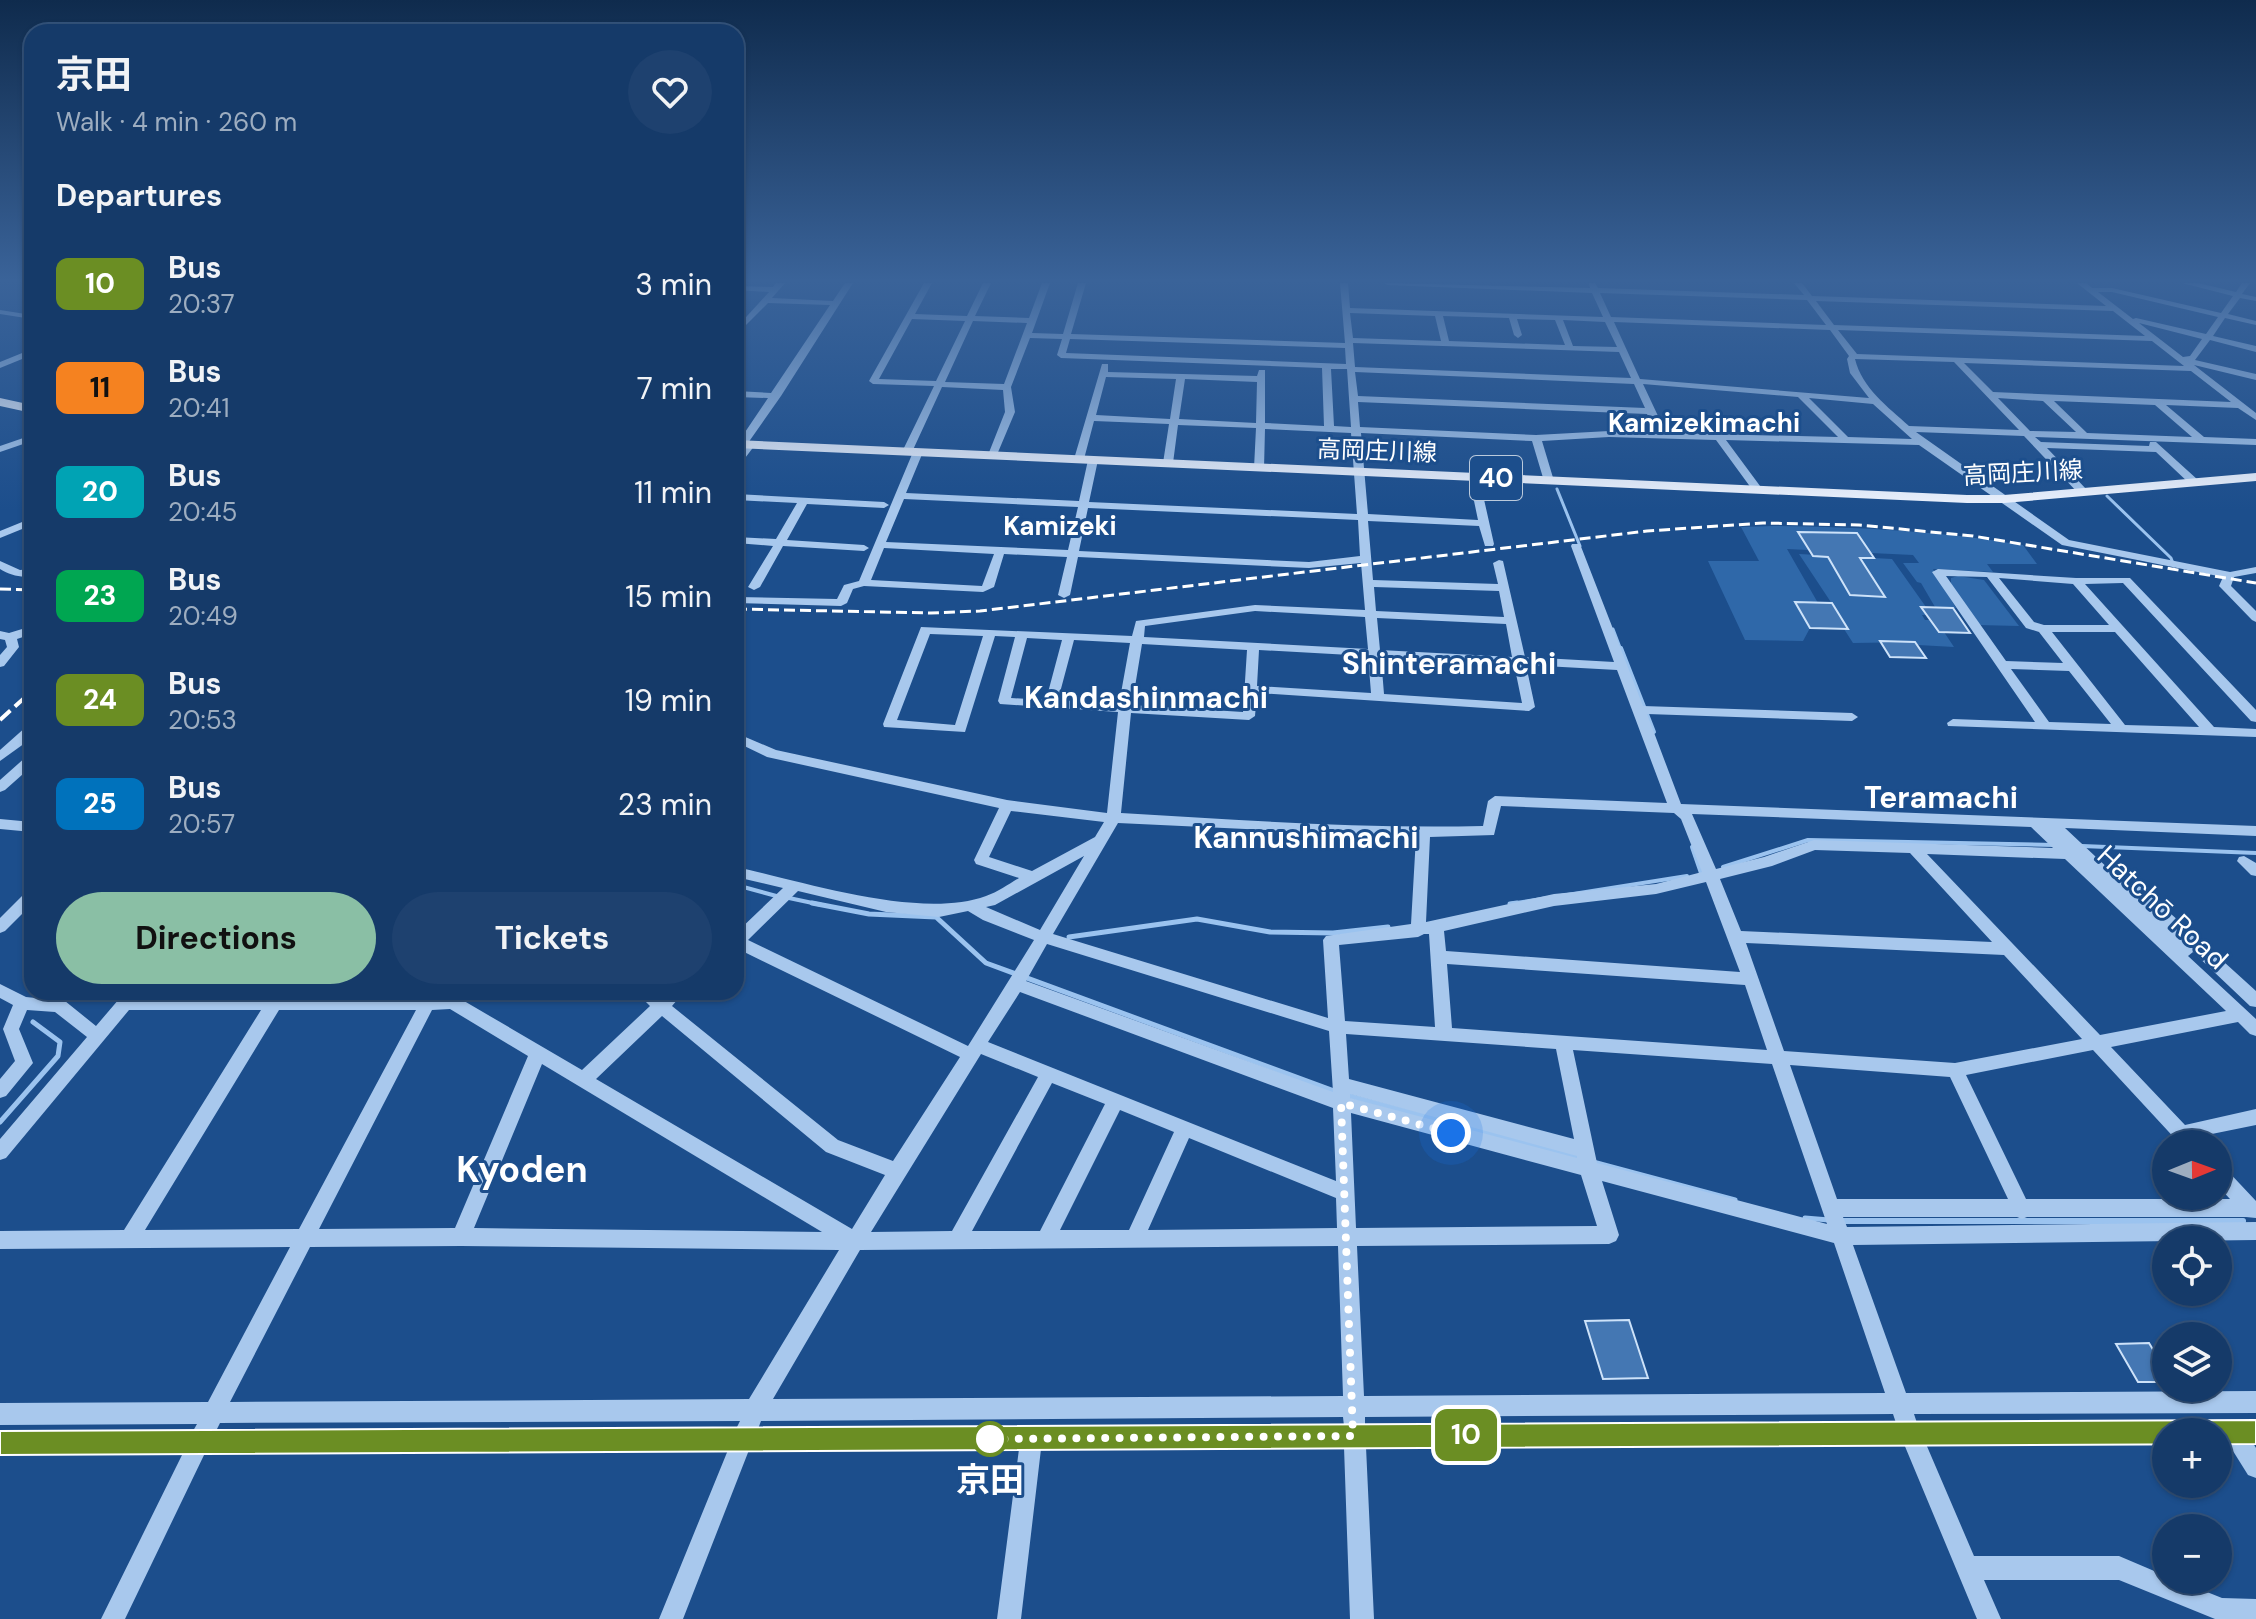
<!DOCTYPE html>
<html lang="en">
<head>
<meta charset="utf-8">
<style>
	body { margin:0; font-family:"DM Sans","Noto Sans JP",sans-serif; background:#1e416f; color:#f1f3f6; height:100vh; display:flex; flex-direction:column; font-size:30px; white-space:nowrap }
	* { box-sizing:border-box; margin:0 }
	p { font-size:26px; color:#9dadc0 }
	.icon { flex:none; width:44px; height:44px; fill:none; stroke:currentColor; stroke-width:2; stroke-linecap:round; stroke-linejoin:round }
	.map { position:relative; flex:1; overflow:hidden }
	.details { position:absolute; left:24px; top:24px; width:720px; height:976px; display:flex; flex-direction:column; background:#153a69; border-radius:24px; box-shadow:0 2px 6px #0004,0 0 0 2px #34547d }
	.details>* { flex:none }
	.badge { padding:0 16px; border-radius:12px; font-size:28px; line-height:52px }
	.needle { width:52px; rotate:89deg }
	.buttons { position:absolute; left:2152px; top:1130px; display:grid; gap:16px }
	.buttons a { display:grid; place-items:center; width:80px; height:80px; border-radius:50%; background:#153a69; box-shadow:0 2px 6px #0004,0 0 0 2px #34547d; font-size:40px }
	.you { position:absolute; width:40px; height:40px; margin:-20px; border:6px solid #fff; border-radius:50%; background:#1a73e8; box-shadow:0 0 0 12px #1a73e833 }
	.map>.badge { position:absolute; translate:-50% -50%; box-shadow:0 0 0 4px #fff }
	h2 { padding:0 32px; font-size:30px; line-height:72px }
	.round { display:grid; place-items:center; flex:none; width:84px; height:84px; border-radius:42px; background:#1e416f }
	.summary { display:flex; align-items:center; justify-content:space-between; height:136px; padding:0 32px }
	h1 { font-size:38px; font-weight:700; line-height:60px }
	.button { display:flex; gap:16px; margin-top:auto; padding:16px 32px }
	.button a { flex:1; height:92px; border-radius:48px; background:#8abfa5; color:#111; font-size:32px; font-weight:700; line-height:92px; text-align:center }
	.button a+a { background:#1e416f; color:#f1f3f6 }
	ul { padding:0; list-style:none }
	li { display:flex; align-items:center; gap:24px; height:104px; padding:0 32px }
	li div { flex:1 }
	li b { display:block; font-size:30px }
	li em { font-style:normal }
	li .badge { min-width:88px; font-weight:700; text-align:center }
	.map>svg:first-child { display:block }
	.green { fill:#2f68a9 }
	.lines { fill:none; stroke-linecap:round; stroke-linejoin:round }
	.stream-far3 { stroke:#9bc3ef; stroke-width:3 }
	.stream-far2 { stroke:#9bc3ef; stroke-width:4 }
	.stream-far1 { stroke:#9bc3ef; stroke-width:5 }
	.stream { stroke:#9bc3ef; stroke-width:6 }
	.building { fill:#4477b3; stroke:#cde2f9; stroke-width:2 }
	.minor { fill:#a8c8ed; fill-rule:evenodd }
	.major { fill:#eef4ff; fill-rule:evenodd }
	.rail-far1 { stroke:#fff; stroke-width:3; stroke-dasharray:11 5; stroke-linecap:butt }
	.rail { stroke:#fff; stroke-width:4; stroke-dasharray:14 6; stroke-linecap:butt }
	.line { fill:#6b8e23; stroke:#fff; stroke-width:2 }
	.walk { stroke:#fff; stroke-width:8; stroke-dasharray:0 14.4 }
	.stop-dot { fill:#fff; stroke:#6b8e23; stroke-width:4 }
	.labels { text-anchor:middle; stroke-width:6; stroke-linejoin:round; paint-order:stroke }
	.far-street-label { font-size:24px; fill:#fff; stroke:#1c4e8c }
	.far-neighbourhood-label { font-size:26px; font-weight:bold; fill:#fff; stroke:#1c4e8c }
	.shield { fill:#1c4e8c; stroke:#bbcadc; stroke-width:2 }
	.shield-label { font-size:26px; font-weight:bold; fill:#fff }
	.street-label { font-size:28px; fill:#fff; stroke:#1c4e8c }
	.neighbourhood-label { font-size:30px; font-weight:bold; fill:#fff; stroke:#1c4e8c }
	.near-stop-label { font-size:34px; font-weight:bold; fill:#fff; stroke:#1c4e8c }
	.near-neighbourhood-label { font-size:36px; font-weight:bold; fill:#fff; stroke:#1c4e8c }
</style>
</head>
<body>
<div class="map">
<svg width="2256" height="1619" viewBox="0 0 2256 1619">
	<rect width="100%" height="100%" fill="#1c4e8c"/>
	<g class="green">
		<path d="M1774 526C1858 527 1940 531 2023 545L2037 564H1987L1993 572 1933 569 1956 608 1935 607 1921 583 1917 582 1903 563H1919L1913 555 1787 549 1818 603H1795L1810 628 1803 641 1745 640 1708 561H1759L1741 527Z"/>
		<polygon points="1799,554 1892,559 1926,607 1922,607 1927,615 1922,615 1925,620 1931,620 1939,632 1944,632 1954,647 1918,645 1915,642 1853,643 1844,629 1848,628"/>
		<polygon points="1958,576 1984,580 2019,626 1978,625 1951,584 1951,578"/>
	</g>
	<g class="lines">
		<g class="stream-far3">
			<polyline points="1557,489 1580,546"/>
			<polyline points="2107,496 2171,558 2174,566"/>
			<polyline points="1613,629 1621,650"/>
		</g>
		<g class="stream-far2">
			<polyline points="1621,648 1654,732"/>
			<polyline points="2082,846 2256,853"/>
			<polyline points="1692,847 1701,873"/>
			<polyline points="1723,867 1808,840 2054,845"/>
			<polyline points="736,885 780,897"/>
			<polyline points="789,898 822,905"/>
			<polyline points="1510,904 1687,876"/>
		</g>
		<g class="stream-far1">
			<polyline points="812,903 869,914 936,917 986,963 1337,1092"/>
			<polyline points="1510,904 1517,903"/>
			<polyline points="1069,937 1197,919 1270,932 1333,933 1388,927"/>
			<polyline points="1346,1095 1581,1158"/>
			<polyline points="0,1122 58,1056 60,1042 33,1022"/>
			<polyline points="1593,1162 1735,1200"/>
			<polyline points="1805,1218 1829,1220"/>
			<polyline points="1841,1221 2243,1221"/>
		</g>
		<polyline class="stream" points="1841,1221 2243,1221"/>
	</g>
	<g class="building">
		<polygon points="1798,532 1857,533 1874,558 1860,558 1885,597 1850,595 1828,557 1813,556"/>
		<polygon points="1795,602 1832,603 1848,629 1810,628"/>
		<polygon points="1921,607 1953,608 1970,633 1939,632"/>
		<polygon points="1880,641 1915,642 1926,658 1890,657"/>
		<polygon points="1629,1320 1648,1378 1603,1379 1585,1321"/>
		<polygon points="2149,1343 2166,1371 2166,1382 2138,1382 2116,1344"/>
	</g>
	<g class="lines">
		<g class="minor">
			<polygon points="776,283 785,283 772,298 833,301 845,283 853,283 781,396 748,443 755,445 739,466 736,467 736,457 744,446 737,444 768,398 736,397 736,391 771,393 830,305 768,303 736,335 736,328 769,292 736,290 736,286 773,287"/>
			<path d="M924 283H932L915 314 967 316 983 283H991L975 316 1029 318 1042 283H1050L1032 333 1063 334 1078 283H1086L1071 334 1345 343 1340 283H1348L1350 308 1603 317 1592 293 1388 285 1384 283 1590 288 1589 283H1595L1598 288 1804 295 1794 283H1802L1812 296 2106 306 2077 283H2086L2092 288H2112L2221 313 2233 296 2182 283H2198L2236 292 2242 283H2250L2242 294 2256 297V301L2240 298 2228 314 2256 321V325L2225 318 2213 336 2256 346V352L2210 340 2195 360 2256 374V380L2194 365 2256 413V420L2238 408 2166 405 2204 437 2256 439V445L2035 437 2041 442 2149 446 2150 442H2156L2198 480V484H2190L2156 452 2047 448 2087 490 2088 492 2083 495 2079 494 2024 436 1916 432 2069 540 2230 572 2256 567V573L2234 577 2231 586 2256 611V622L2252 620 2221 588 2219 586 2223 577 2062 545 1919 445 1726 440 1763 490 1758 493 1754 492 1716 440 1609 437 1542 441 1554 481 1549 484 1544 481 1532 441 1361 433 1368 514 1478 520 1469 477 1474 474 1479 477 1494 544 1493 546H1485L1479 526 1368 521 1373 580 1498 584 1493 563 1499 560 1503 561 1525 657 1614 662 1571 546 1572 544H1580L1643 706 1852 713 1858 717 1852 721 1647 714 1681 804 2256 826V836L2065 828 2127 886 2133 883 2138 884 2256 991V1007L2250 1006 2193 952 2188 956 2256 1019V1036L2250 1034 2238 1022 2111 1047 2185 1125 2256 1109V1125L2197 1137 2201 1144H2180L2093 1050 1966 1075 2026 1199H2230L2218 1186V1165L2224 1167 2256 1201V1218L2246 1217H2027L2022 1219 2017 1217H1843L1847 1227 2256 1222V1240L1853 1245 1906 1393 2256 1391V1413L1914 1414 1917 1423 2256 1421V1443H2253L2256 1448V1478L2248 1475 2228 1443H2218V1432H2166V1443L1926 1444 1974 1556H2119L2166 1576V1580H2177L2222 1598 2256 1599V1619H2215L2119 1580H1984L2001 1619H1977L1904 1444 1366 1447 1374 1619H1350L1344 1447 1041 1449 1021 1619H997L1019 1449 749 1450 683 1619H659L728 1450 205 1453 125 1619H101L183 1453 0 1454V1432L193 1431 197 1424 0 1425V1403L208 1402 290 1247 0 1249V1231L124 1230 261 1010H129L6 1158 0 1160V1139L87 1037 55 1012 27 1010 19 1029 33 1063 6 1096 0 1098V1079L15 1061 3 1029 13 1005 0 998V984L26 997 65 1001 96 1026 125 992H143L140 997H269L272 992H289L286 997H422L425 992H441L439 997 459 998 582 1070 650 1006 636 992H655L661 996 665 992H684L672 1006 838 1140 893 1161 960 1057 736 948V933L783 888 736 877V867C805 882 920 920 986 896 998 892 1009 884 1019 878L976 864 974 860 999 808 767 757 736 742V733L776 750 1007 800 1107 813 1118 712 1000 704 998 701 1015 637 995 636 965 732 884 727 883 724 921 627 1132 636 1136 621 1255 605 1365 610 1361 563 1309 568 1078 557 1070 595 1064 598 1058 595 1067 557 1004 554 994 587 983 592 864 586 853 589 847 603 841 606 736 603V597L837 599 844 585 859 581 913 452 918 449 923 452 906 493 1079 501 1088 460 1093 457 1098 460 1089 502 1357 514 1351 433 1265 429 1264 468 1259 471 1254 468 1256 428 1178 425 1173 463 1168 466 1163 463 1169 424 1094 421 1084 459 1079 462 1074 459 1102 364H1108V372L1257 376 1259 370H1265V423L1324 426 1322 368 1061 358 1057 355 1062 339 1030 338 1011 387 1015 412 996 457 988 455 1005 412 1003 390 942 387 912 452 904 454 902 452 934 386 873 384 869 381ZM2098 292H2112L2218 317 2206 334 2136 318 2133 319ZM1600 293 1807 300 1826 325 1611 317ZM1816 301 2113 311 2145 336 1834 325ZM1350 313 1435 316 1441 341 1353 338ZM1443 316 1509 318 1514 335 1518 338 1522 335 1517 319 1555 320 1565 345 1449 341ZM912 319 965 321 936 381 879 379ZM1563 320 1605 322 1617 347 1573 346ZM973 321 1027 323 1004 384 945 382ZM1614 322 1830 330 1849 356 1847 359 1850 373 1869 398 1640 379ZM2139 323 2202 339 2190 356 2183 357ZM1838 330 2152 341 2184 366 1857 354ZM1070 339 1345 348 1346 364 1066 353ZM1353 343 1619 352 1631 378 1355 367ZM1855 359 1954 362 2019 430 1909 426C1888 407 1862 388 1855 359ZM1964 363 2191 371 2231 402 1993 392ZM1331 369H1347L1351 427 1334 426ZM1355 372 1634 384 1645 408 1358 396ZM1106 377 1176 379 1170 419 1096 415ZM1185 379 1257 382 1256 423 1179 419ZM1643 384 1798 397 1838 437 1666 433ZM1809 398 1873 404 1912 439 1848 437ZM1998 398 2043 401 2076 432 2030 431ZM2054 401 2155 405 2192 437 2087 433ZM1358 402 1647 414 1656 432 1609 431 1536 435 1360 427ZM904 499 1078 507 1068 550 886 542ZM1088 508 1358 520 1360 556 1309 562 1079 551ZM884 548 994 554 982 586 871 580ZM1374 587 1499 591 1504 617 1376 611ZM1255 611 1365 617 1368 649 1144 637 1145 626ZM1377 618 1506 624 1512 657 1380 650ZM930 634 983 636 955 725 897 720ZM1027 638 1062 640 1046 700 1011 698ZM1074 640 1130 643 1119 704 1058 700ZM1142 644 1247 650 1243 712 1132 705ZM1259 650 1368 656 1371 693 1257 686ZM1381 657 1514 664 1522 703 1384 694ZM1526 665 1617 670 1667 803 1495 796 1488 801 1483 826C1362 829 1242 820 1121 813L1131 713 1249 720 1255 716 1257 693 1529 711 1535 707ZM1501 806 1674 813 1681 819 1702 872 1656 884 1554 894 1426 922 1430 837 1494 835ZM1011 811 1104 822 1095 837 1032 871 989 857ZM1692 814 2031 827 2053 848 1814 840 1764 857 1716 869ZM1118 823 1416 837 1411 924 1326 936 1323 940 1328 1018 1053 934ZM1815 850 1910 853 1992 942 1741 931 1720 879 1772 866ZM1927 854 2065 859 2226 1011 2100 1035ZM1084 856 1040 930 986 907 995 905ZM1706 882 1740 972 1446 951 1444 931 1554 906 1656 894ZM798 891 886 912 939 917 968 911 983 920 1034 940 968 1046 748 940ZM1424 934H1429L1435 1027 1345 1021 1339 945 1418 937ZM1746 943 2004 955 2082 1039 1955 1063 1784 1051ZM1047 944 1329 1031 1333 1092 1026 981ZM1447 964 1745 985 1767 1050 1452 1028ZM1020 992 1333 1108 1336 1181 988 1042ZM450 1009 528 1056 455 1228 319 1229 432 1010ZM279 1010H416L299 1229 145 1230ZM662 1016 826 1152 885 1175 852 1229 596 1079ZM1346 1034 1556 1049 1574 1139 1349 1079ZM1573 1050 1772 1064 1827 1224 1597 1163ZM981 1054 1038 1077 952 1231 871 1232ZM542 1064 822 1232 474 1228ZM1790 1065 1950 1077 2008 1199H1837ZM1052 1083 1105 1104 1040 1231H972ZM1350 1094 1577 1156V1158L1350 1098ZM1120 1110 1174 1132 1129 1230H1060ZM1351 1113 1581 1175 1597 1226 1356 1228ZM1189 1138 1336 1198 1337 1228 1148 1230ZM1602 1181 1834 1243 1885 1393 1364 1396 1357 1246 1609 1244 1616 1241 1619 1235ZM461 1246 839 1250 749 1399 230 1402 310 1247ZM1338 1246 1343 1396 773 1399 860 1250ZM1893 1414 1896 1423 1365 1426V1417ZM1343 1417 1344 1426 758 1429 761 1421ZM740 1421 736 1429 216 1431 220 1423Z"/>
			<polygon points="0,310 32,315 32,319 0,314"/>
			<polygon points="32,349 32,355 0,368 0,362"/>
			<polygon points="32,435 32,441 0,452 0,446"/>
			<polygon points="736,494 884,502 889,505 884,508 807,504 787,540 864,545 869,548 864,551 783,546 760,587 754,590 748,587 773,546 736,543 736,537 776,539 797,503 736,500"/>
			<polygon points="32,518 32,525 0,538 0,531"/>
			<path d="M0 561 20 570 32 569V576C20 578 10 575 0 569Z"/>
			<path d="M1938 569 2076 578H2130L2256 710V722L2251 721 2123 583 2085 584 2214 727 2256 729V737L1948 726 1947 723 1953 719 2035 722 1932 572ZM1946 576 1987 577 2026 628 2039 632 2063 663 2006 661ZM1999 578 2073 584 2109 625H2044L2034 622ZM2052 632H2115L2199 727 2125 725ZM2011 669 2069 671 2111 724 2049 722Z"/>
			<polygon points="32,626 32,634 17,639 19,647 4,666 0,667 0,655 7,647 5,640 0,639 0,631 9,633"/>
			<polygon points="32,725 32,738 0,761 0,750 27,726"/>
			<polygon points="32,755 32,766 5,790 0,792 0,780 27,756"/>
			<polygon points="0,819 32,822 32,832 0,829"/>
			<polygon points="2244,856 2256,863 2256,876 2251,875 2237,861 2239,857"/>
			<polygon points="32,890 32,904 5,931 0,933 0,918 27,891"/>
		</g>
		<g class="major">
			<polygon points="0,398 32,405 32,413 0,406"/>
			<polygon points="736,440 1967,495 2004,495 2256,473 2256,481 2004,503 1967,503 736,448"/>
		</g>
		<g class="rail-far1">
			<polyline points="0,589 32,590"/>
			<polyline points="736,609 931,613 980,611 1647,531 1763,523 1859,525 1973,536 2256,583"/>
		</g>
		<polyline class="rail" points="0,720 32,691"/>
	</g>
	<linearGradient id="sky" x2="0" y2="1"><stop stop-color="#0f2b4d"/><stop offset="0.55" stop-color="#3a6399"/><stop offset="1" stop-color="#3a6399" stop-opacity="0"/></linearGradient>
	<rect width="2256" height="510" fill="url(#sky)"/>
	<polygon class="line" points="2256,1420 2256,1444 0,1455 0,1431"/>
	<g class="lines">
		<polyline class="walk" points="990,1439 1353,1436 1341,1103 1451,1133"/>
	</g>
	<circle class="stop-dot" cx="990" cy="1439" r="16"/>
	<g class="labels">
		<g class="far-street-label">
			<text transform="translate(1377 451) rotate(2)" y="8">高岡庄川線</text>
			<text transform="translate(2023 473) rotate(-3)" y="8">高岡庄川線</text>
		</g>
		<g class="far-neighbourhood-label">
			<text x="1704" y="432">Kamizekimachi</text>
			<text x="1060" y="535">Kamizeki</text>
		</g>
		<rect class="shield" x="1470" y="456" width="52" height="44" rx="6"/>
		<g class="shield-label">
			<text x="1496" y="487">40</text>
		</g>
		<g class="street-label">
			<text transform="translate(2163 907) rotate(43)" y="10">Hatchō Road</text>
		</g>
		<g class="neighbourhood-label">
			<text x="1449" y="674">Shinteramachi</text>
			<text x="1146" y="708">Kandashinmachi</text>
			<text x="1941" y="808">Teramachi</text>
			<text x="1306" y="848">Kannushimachi</text>
		</g>
		<g class="near-stop-label">
			<text x="990" y="1492">京田</text>
		</g>
		<g class="near-neighbourhood-label">
			<text x="522" y="1182">Kyoden</text>
		</g>
	</g>
</svg>
<div class="buttons">
<a><svg class="needle" viewBox="-14 -14 28 28"><path d="M0-13l5 13h-10z" fill="#e53935"/><path d="M0 13l5-13h-10z" fill="#9dadc0"/></svg></a>
<a><svg class="icon" aria-label="locate" viewBox="0 0 24 24"><circle cx="12" cy="12" r="6"/><path d="M12 2v4M12 18v4M2 12h4M18 12h4"/></svg></a>
<a><svg class="icon" aria-label="layers" viewBox="0 0 24 24"><path d="M12 4l9 5-9 5-9-5zM3 14l9 5 9-5"/></svg></a>
<a>+</a>
<a>−</a>
</div>
<div class="you" style="left:1451px;top:1133px"></div>
<b class="badge" style="left:1466px;top:1435px;background:#6b8e23;color:#fff">10</b>
<section class="details">
<div class="summary"><div><h1>京田</h1><p>Walk · 4 min · 260 m</p></div><a class="round"><svg class="icon" aria-label="heart" viewBox="0 0 24 24"><path d="M12 20l-8-8c-3-5 5-10 8-4 3-6 11-1 8 4z"/></svg></a></div>
<h2>Departures</h2>
<ul>
<li><span class="badge" style="background:#6b8e23;color:#fff">10</span><div><b>Bus</b><p>20:37</p></div><em>3 min</em></li>
<li><span class="badge" style="background:#f58220;color:#111">11</span><div><b>Bus</b><p>20:41</p></div><em>7 min</em></li>
<li><span class="badge" style="background:#00a3b4;color:#fff">20</span><div><b>Bus</b><p>20:45</p></div><em>11 min</em></li>
<li><span class="badge" style="background:#00a651;color:#fff">23</span><div><b>Bus</b><p>20:49</p></div><em>15 min</em></li>
<li><span class="badge" style="background:#6b8e23;color:#fff">24</span><div><b>Bus</b><p>20:53</p></div><em>19 min</em></li>
<li><span class="badge" style="background:#0072bc;color:#fff">25</span><div><b>Bus</b><p>20:57</p></div><em>23 min</em></li>
</ul>
<div class="button"><a>Directions</a><a>Tickets</a></div>
</section>
</div>
</body>
</html>
